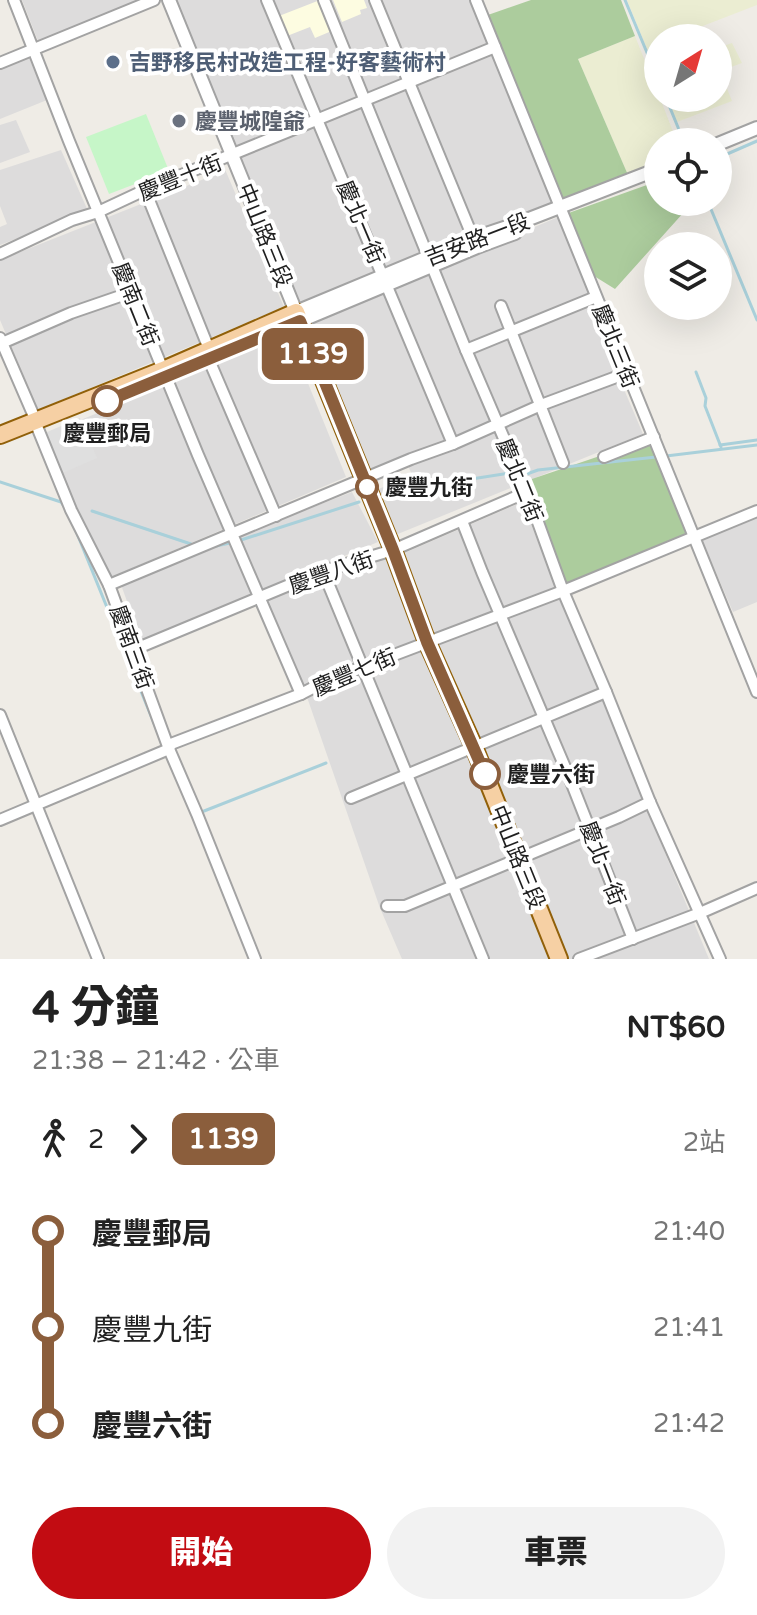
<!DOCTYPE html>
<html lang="zh-TW">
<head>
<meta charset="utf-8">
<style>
	body { margin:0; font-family:"Varela Round","Noto Sans TC",sans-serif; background:#f2f2f2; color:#222; height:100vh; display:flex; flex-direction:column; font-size:30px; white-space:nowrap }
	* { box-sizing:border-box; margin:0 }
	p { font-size:26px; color:#767676 }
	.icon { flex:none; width:44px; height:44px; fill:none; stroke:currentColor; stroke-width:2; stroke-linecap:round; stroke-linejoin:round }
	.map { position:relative; height:959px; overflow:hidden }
	.drawer { display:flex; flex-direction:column; background:#fff; flex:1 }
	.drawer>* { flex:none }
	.badge { padding:0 16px; border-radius:12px; font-size:28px; line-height:52px }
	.needle { width:52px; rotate:37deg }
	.buttons { position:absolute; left:644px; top:24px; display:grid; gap:16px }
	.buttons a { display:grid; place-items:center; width:88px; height:88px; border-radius:50%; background:#fff; box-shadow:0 8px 32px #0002; font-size:40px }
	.map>.badge { position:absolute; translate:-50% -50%; box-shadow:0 0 0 4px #fff }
	.legs { display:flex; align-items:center; gap:12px; height:88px; padding:0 32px; font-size:26px }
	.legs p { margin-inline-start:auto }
	.head { display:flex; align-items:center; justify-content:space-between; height:136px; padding:0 32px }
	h1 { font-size:44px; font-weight:800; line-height:60px }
	.action { display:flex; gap:16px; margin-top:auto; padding:16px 32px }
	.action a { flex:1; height:92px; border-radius:48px; background:#c20c12; color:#fff; font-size:32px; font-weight:800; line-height:92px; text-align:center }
	.action a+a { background:#f2f2f2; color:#222 }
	ul { padding:0 32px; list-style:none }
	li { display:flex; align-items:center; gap:28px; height:96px; font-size:30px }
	li i { display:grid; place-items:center; width:12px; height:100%; margin:0 10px; background:currentColor }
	li i::after { content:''; width:20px; height:20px; margin:-10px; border:6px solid; border-radius:50%; background:#fff }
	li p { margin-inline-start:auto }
	li:first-child i { background:linear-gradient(#0000 50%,currentColor 0) }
	li:last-child i { background:linear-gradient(currentColor 50%,#0000 0) }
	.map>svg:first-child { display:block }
	.residential { fill:#dddcdc }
	.education { fill:#fdfce1 }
	.farmland { fill:#ebedd2 }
	.forest { fill:#accc9d }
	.park { fill:#c6f6c8 }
	.parking { fill:#dfdfdf }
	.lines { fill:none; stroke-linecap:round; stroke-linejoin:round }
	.stream { stroke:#a9d0da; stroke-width:3 }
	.minor-casing { stroke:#a3a3a3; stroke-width:14 }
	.tertiary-casing { stroke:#a3a3a3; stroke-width:16 }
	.primary-casing { stroke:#916009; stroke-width:20 }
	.minor { stroke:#fff; stroke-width:10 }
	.tertiary { stroke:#fff; stroke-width:12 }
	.primary { stroke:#f6d0a4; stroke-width:16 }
	.line-1-casing { stroke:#fff; stroke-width:18 }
	.line-1 { stroke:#8b5e3c; stroke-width:12 }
	.service-dot { fill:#5c6f8a; stroke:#fff; stroke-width:3 }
	.worship-dot { fill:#6b7280; stroke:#fff; stroke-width:3 }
	.stop-1-dot { fill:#fff; stroke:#8b5e3c; stroke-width:4 }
	.labels { text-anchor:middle; stroke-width:8; stroke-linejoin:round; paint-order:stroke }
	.service-label { font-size:22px; font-weight:bold; fill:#4e5e75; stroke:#fff; text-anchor:start }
	.worship-label { font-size:22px; font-weight:bold; fill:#5b616d; stroke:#fff; text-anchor:start }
	.street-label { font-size:22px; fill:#1f1f1f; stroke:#fff }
	.stop-label { font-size:22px; font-weight:bold; fill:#1f1f1f; stroke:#fff; text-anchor:start }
</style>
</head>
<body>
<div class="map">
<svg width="757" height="959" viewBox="0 0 757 959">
	<rect width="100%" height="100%" fill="#efece6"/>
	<g class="residential">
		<polygon points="22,0 143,0 38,41"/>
		<polygon points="173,0 472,0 491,46 235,152"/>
		<polygon points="492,51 555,202 296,306 233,157"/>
		<polygon points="29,58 47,100 0,119 0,69"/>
		<polygon points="16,120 30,152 0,163 0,125"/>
		<polygon points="61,150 88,211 0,245 0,227 7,224 0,206 0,170"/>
		<polygon points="224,167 284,307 38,410 0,320 0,260 204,179"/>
		<polygon points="563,215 627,373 363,479 300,321 424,274"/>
		<polygon points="288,334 346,477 109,578 42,436"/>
		<polygon points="620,380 643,434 388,538 369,493 412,475 407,463"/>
		<polygon points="352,492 378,542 141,640 120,582"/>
		<polygon points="522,502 646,807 709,959 567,959 402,554"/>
		<polygon points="757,515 757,602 733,612 701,538"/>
		<polygon points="383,552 408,604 555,959 402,959 380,908 308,700 265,600"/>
	</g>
	<g class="education">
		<polygon points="320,0 334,30 315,38 310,27 287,36 279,16"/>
		<polygon points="333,0 364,0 367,8 360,10 361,14 342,22"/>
	</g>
	<g class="farmland">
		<polygon points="627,0 757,0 757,5 695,29 698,38 658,38 658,76"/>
		<polygon points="635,36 658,94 658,98 660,98 677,142 658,142 658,161 628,175 578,59"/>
		<polygon points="732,43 742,63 720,71 732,101 677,122 667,98 718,98 718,48"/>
	</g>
	<g class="forest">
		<polygon points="531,0 621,0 635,36 578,59 628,175 561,207 485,16"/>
		<polygon points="658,181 658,202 693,202 615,289 586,271 563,215"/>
		<polygon points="650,439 694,534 566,587 523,482"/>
	</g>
	<polygon class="park" points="146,114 169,171 109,194 86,137"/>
	<polygon class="parking" points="80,418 97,458 58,475 40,435"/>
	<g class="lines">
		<g class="stream">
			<polyline points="625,0 658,79"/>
			<polyline points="666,98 684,142"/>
			<polyline points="718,158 757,141"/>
			<polyline points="708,202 757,320"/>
			<polyline points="696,372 706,398 705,406 721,447"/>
			<polyline points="720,445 757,440"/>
			<polyline points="666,456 757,445"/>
			<polyline points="524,475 538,470 656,457"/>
			<polyline points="465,480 510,473"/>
			<polyline points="0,482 61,502 65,508"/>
			<polyline points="384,495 407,489"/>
			<polyline points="92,511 191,544"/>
			<polyline points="74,526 164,748"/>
			<polyline points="238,541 359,502"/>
			<polyline points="216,546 230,543"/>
			<polyline points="142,664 142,648"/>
			<polyline points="199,813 326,763"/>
		</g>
		<defs>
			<g id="minor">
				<polyline points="14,0 69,141 198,455 301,694"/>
				<polyline points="267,0 453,444"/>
				<polyline points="324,0 466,350 527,492 563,591 606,692 650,802 720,959"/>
				<polyline points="375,0 476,245"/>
				<polyline points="476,0 757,692"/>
				<polyline points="0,63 154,0"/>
				<polyline points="145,190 209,349 209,360 276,516"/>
				<polyline points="0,254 72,220 98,212 145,190 495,47"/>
				<polyline points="501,306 563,463"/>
				<polyline points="0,338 36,421 38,429 71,510 109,585 169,749 197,814 255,959"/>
				<polyline points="2,343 71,313 132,292"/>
				<polyline points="466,350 596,297"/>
				<polyline points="604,457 654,437"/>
				<polyline points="462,521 482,572 570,779 633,939"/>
				<polyline points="323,571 483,959"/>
				<polyline points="109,585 411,459 453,444 541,405 627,373"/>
				<polyline points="133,650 323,571 393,550 527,492"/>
				<polyline points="0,715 98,959"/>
				<polyline points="351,798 606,692"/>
				<polyline points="0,820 169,749 171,744 301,694 328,680 563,591 757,511"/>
				<polyline points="387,906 405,906 619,817 650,802"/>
				<polyline points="579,959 700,913 757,888"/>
			</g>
			<g id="tertiary">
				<polyline points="169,0 296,312 474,238 516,224 658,169"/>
				<polyline points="718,144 757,128"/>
				<polyline points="300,321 477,247 515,233"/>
			</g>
			<polyline id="primary" points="0,435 163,370 296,312 393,550 427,642 474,747 559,959"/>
		</defs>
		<use href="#minor" class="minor-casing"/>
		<use href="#tertiary" class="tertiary-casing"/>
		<use href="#primary" class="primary-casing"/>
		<use href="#minor" class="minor"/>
		<use href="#tertiary" class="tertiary"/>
		<use href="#primary" class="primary"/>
	</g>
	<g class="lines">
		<defs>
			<polyline id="line-1" points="107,401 300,321 393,550 427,642 485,774"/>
		</defs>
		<use href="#line-1" class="line-1-casing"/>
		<use href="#line-1" class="line-1"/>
	</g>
	<circle class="service-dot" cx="113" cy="62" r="8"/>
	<circle class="worship-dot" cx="179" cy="121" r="8"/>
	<g class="stop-1-dot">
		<circle cx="107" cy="401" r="14"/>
		<circle cx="367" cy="487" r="10"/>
		<circle cx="485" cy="774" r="14"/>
	</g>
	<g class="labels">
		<g class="service-label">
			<text x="129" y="70">吉野移民村改造工程-好客藝術村</text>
		</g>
		<g class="worship-label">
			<text x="195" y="129">慶豐城隍爺</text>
		</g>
		<g class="street-label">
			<text transform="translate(180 177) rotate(-22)" y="8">慶豐十街</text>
			<text transform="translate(361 222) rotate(67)" y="8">慶北一街</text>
			<text transform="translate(265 235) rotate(68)" y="8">中山路三段</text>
			<text transform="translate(477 239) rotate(-21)" y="8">吉安路一段</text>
			<text transform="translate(136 304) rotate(68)" y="8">慶南二街</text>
			<text transform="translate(616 346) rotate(68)" y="8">慶北三街</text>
			<text transform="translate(520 480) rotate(68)" y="8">慶北二街</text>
			<text transform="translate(331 572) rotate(-19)" y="8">慶豐八街</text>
			<text transform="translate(132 647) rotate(70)" y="8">慶南三街</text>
			<text transform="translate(354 672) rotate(-23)" y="8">慶豐七街</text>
			<text transform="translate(518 857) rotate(68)" y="8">中山路三段</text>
			<text transform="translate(603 863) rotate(69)" y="8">慶北一街</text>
		</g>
		<g class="stop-label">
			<text x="107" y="441" text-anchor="middle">慶豐郵局</text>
			<text x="385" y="495">慶豐九街</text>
			<text x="507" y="782">慶豐六街</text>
		</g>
	</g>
</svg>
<div class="buttons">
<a><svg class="needle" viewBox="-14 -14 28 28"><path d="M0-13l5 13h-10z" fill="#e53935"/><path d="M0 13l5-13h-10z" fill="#767676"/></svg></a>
<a><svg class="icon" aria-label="locate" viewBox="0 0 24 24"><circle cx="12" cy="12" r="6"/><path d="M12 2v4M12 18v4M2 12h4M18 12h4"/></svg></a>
<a><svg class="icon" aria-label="layers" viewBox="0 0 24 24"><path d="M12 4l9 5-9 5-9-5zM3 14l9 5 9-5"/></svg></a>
</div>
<b class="badge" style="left:313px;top:354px;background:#8b5e3c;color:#fff">1139</b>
</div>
<section class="drawer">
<div class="head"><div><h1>4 分鐘</h1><p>21:38 – 21:42 · 公車</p></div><b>NT$60</b></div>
<div class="legs"><svg class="icon" aria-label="walk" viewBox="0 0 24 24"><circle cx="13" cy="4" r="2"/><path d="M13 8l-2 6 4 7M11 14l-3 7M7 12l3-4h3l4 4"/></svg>2<svg class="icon" aria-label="forward" viewBox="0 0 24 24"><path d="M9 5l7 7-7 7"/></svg><b class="badge" style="background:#8b5e3c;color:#fff">1139</b><p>2站</p></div>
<ul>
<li><i style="color:#8b5e3c"></i><b>慶豐郵局</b><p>21:40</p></li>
<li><i style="color:#8b5e3c"></i><span>慶豐九街</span><p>21:41</p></li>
<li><i style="color:#8b5e3c"></i><b>慶豐六街</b><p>21:42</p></li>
</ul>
<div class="action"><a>開始</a><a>車票</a></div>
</section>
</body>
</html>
